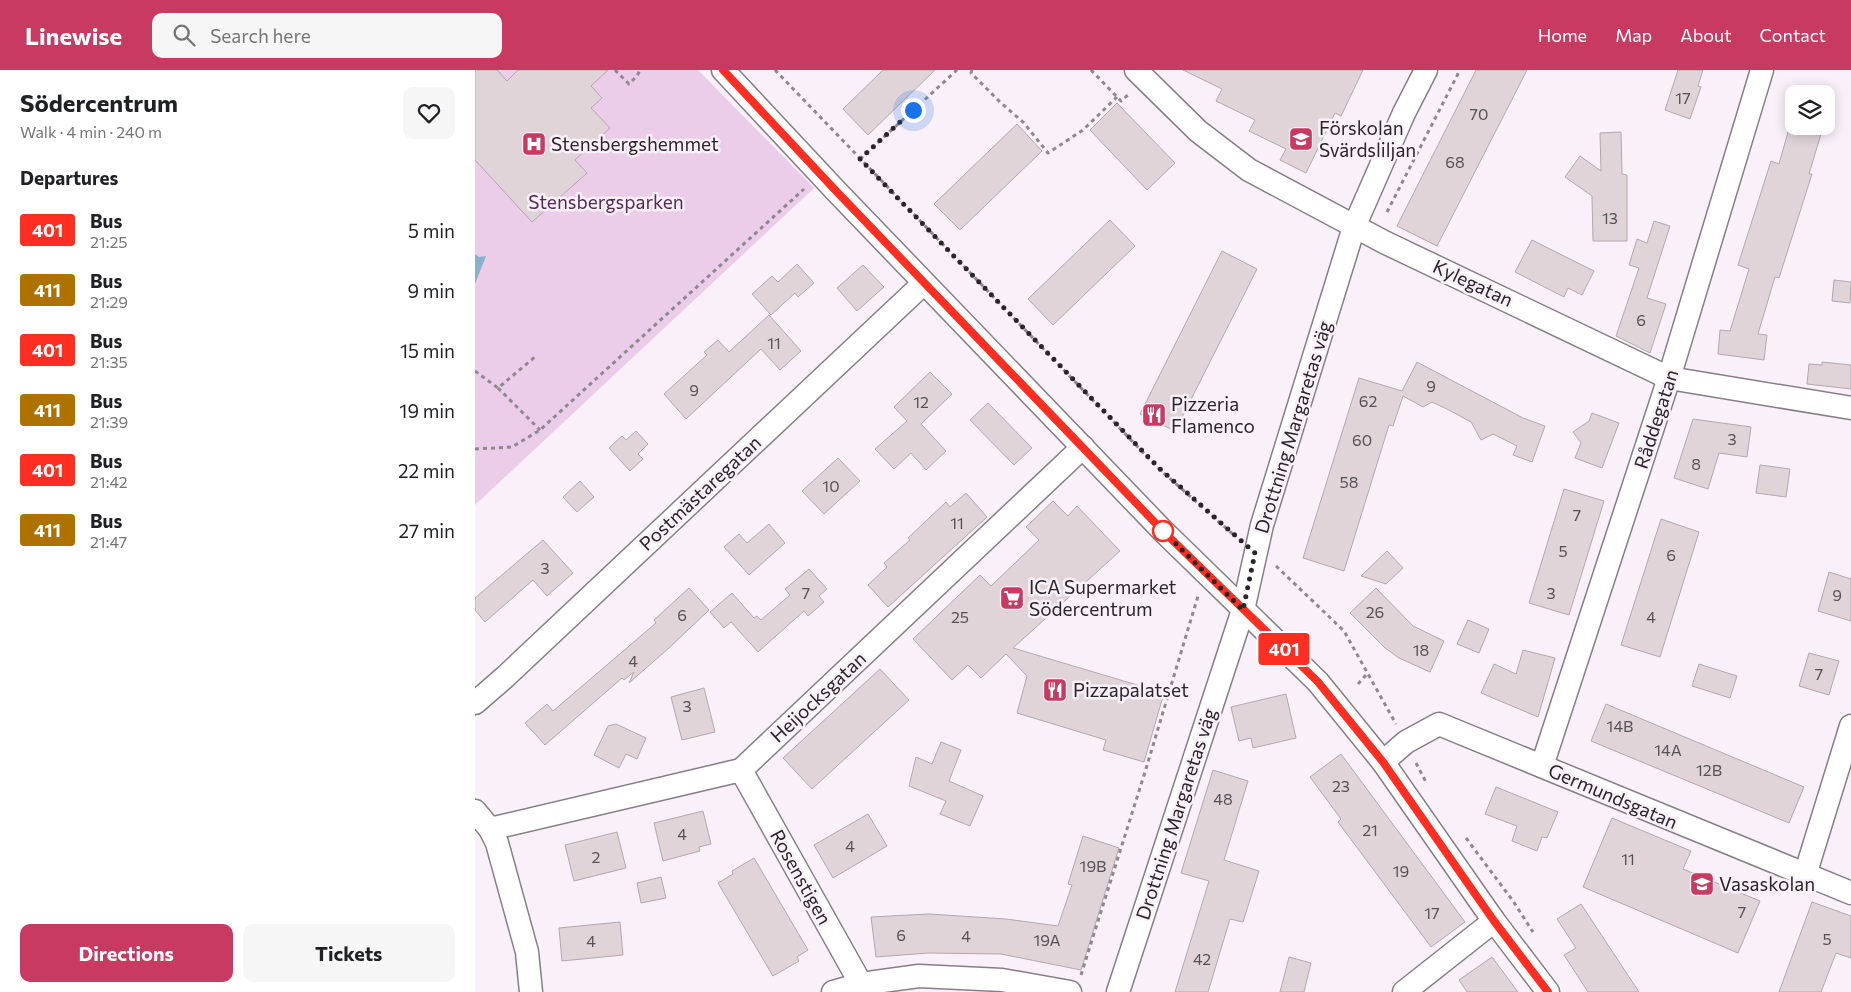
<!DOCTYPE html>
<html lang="en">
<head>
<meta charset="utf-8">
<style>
	body { margin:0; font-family:Commissioner,sans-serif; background:#f6f6f6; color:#202124; height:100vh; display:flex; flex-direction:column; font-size:19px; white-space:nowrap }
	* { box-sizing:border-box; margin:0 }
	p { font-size:16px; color:#757577 }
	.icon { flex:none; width:28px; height:28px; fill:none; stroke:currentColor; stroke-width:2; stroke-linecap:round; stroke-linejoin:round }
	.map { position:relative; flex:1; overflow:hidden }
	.sheet { display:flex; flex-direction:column; background:#fff; width:475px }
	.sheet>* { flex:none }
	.badge { padding:0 10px; border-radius:4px; font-size:18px; line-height:32px }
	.controls { position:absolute; left:1310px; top:15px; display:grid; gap:10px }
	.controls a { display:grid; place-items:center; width:50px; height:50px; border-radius:10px; background:#fff; box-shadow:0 2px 12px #0003; font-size:25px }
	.you { position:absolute; width:25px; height:25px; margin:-12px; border:4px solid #fff; border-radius:50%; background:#1a73e8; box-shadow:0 0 0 8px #1a73e833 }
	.map>.badge { position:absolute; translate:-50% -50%; box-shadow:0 0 0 2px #fff }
	h2 { padding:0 20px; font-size:19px; line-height:45px }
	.round { display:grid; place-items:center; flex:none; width:52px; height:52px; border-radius:10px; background:#f6f6f6 }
	.summary { display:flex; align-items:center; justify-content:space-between; height:85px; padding:0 20px }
	h1 { font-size:24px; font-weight:700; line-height:38px }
	.action { display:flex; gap:10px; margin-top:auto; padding:10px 20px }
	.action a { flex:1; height:58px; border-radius:10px; background:#c83a61; color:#fff; font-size:20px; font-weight:700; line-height:58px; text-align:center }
	.action a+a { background:#f6f6f6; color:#202124 }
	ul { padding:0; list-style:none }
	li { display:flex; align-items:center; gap:15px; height:60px; padding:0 20px }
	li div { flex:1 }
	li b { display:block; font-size:19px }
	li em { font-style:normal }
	li .badge { min-width:55px; font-weight:700; text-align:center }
	header { display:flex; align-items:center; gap:30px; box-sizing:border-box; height:70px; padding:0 25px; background:#c83a61; color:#fff }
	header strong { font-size:24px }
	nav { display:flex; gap:28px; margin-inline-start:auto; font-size:18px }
	.search { width:350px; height:45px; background:#f6f6f6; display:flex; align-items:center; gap:12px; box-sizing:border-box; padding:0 18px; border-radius:10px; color:#757577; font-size:19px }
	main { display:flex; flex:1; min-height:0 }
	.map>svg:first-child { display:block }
	.green { fill:#ebcce9 }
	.water { fill:#87b2c9 }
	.building { fill:#e0d4d9; stroke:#b4a8ae }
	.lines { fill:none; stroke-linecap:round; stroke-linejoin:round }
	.minor-casing { stroke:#867e86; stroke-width:25 }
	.path { stroke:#8f888e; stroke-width:3; stroke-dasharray:4 4; stroke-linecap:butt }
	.minor { stroke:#fff; stroke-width:22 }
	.line-casing { stroke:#fff; stroke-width:11 }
	.line { stroke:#ff2e22; stroke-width:8 }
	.walk { stroke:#292529; stroke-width:5; stroke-dasharray:0 9 }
	.stop-dot { fill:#fff; stroke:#ff2e22; stroke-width:2.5 }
	.labels { text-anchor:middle; stroke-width:5; stroke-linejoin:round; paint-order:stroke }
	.number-label { font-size:16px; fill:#575155 }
	.poi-label { font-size:19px; fill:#292529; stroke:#faf0f9; text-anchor:start }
	.park-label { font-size:19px; fill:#532953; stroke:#faf0f9 }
	.street-label { font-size:19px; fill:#292529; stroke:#faf0f9 }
</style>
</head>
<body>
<header>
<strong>Linewise</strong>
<div class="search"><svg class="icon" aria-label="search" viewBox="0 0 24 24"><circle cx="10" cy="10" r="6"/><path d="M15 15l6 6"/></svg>Search here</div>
<nav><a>Home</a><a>Map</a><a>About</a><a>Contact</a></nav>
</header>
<main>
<section class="sheet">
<div class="summary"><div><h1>Södercentrum</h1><p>Walk · 4 min · 240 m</p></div><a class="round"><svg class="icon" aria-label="heart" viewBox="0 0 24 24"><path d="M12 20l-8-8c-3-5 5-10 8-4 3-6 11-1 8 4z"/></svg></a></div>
<h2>Departures</h2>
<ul>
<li><span class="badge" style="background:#ff2e22;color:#fff">401</span><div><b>Bus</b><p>21:25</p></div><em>5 min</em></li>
<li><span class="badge" style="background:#ae7200;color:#fff">411</span><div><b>Bus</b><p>21:29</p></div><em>9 min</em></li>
<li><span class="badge" style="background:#ff2e22;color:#fff">401</span><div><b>Bus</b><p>21:35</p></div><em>15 min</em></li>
<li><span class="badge" style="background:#ae7200;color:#fff">411</span><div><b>Bus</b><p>21:39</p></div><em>19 min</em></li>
<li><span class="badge" style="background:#ff2e22;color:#fff">401</span><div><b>Bus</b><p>21:42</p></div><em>22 min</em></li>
<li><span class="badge" style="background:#ae7200;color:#fff">411</span><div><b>Bus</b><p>21:47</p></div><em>27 min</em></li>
</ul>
<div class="action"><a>Directions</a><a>Tickets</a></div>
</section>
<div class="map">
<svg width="1376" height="922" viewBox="0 0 1376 922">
	<rect width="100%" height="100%" fill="#faf0f9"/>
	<polygon class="green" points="0,0 223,0 339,118 0,435"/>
	<polygon class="water" points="0,184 4,187 11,186 0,214"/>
	<g class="building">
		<polygon points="0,0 22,0 32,11 43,0 133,0 116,16 127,28 116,38 135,58 100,90 112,103 57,152 0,90"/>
		<polygon points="408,0 460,0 393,65 368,39"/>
		<polygon points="708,0 888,0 866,46 860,43 831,103 805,90 811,79 774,61 780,50 741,31 747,19"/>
		<polygon points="1001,0 1052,0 962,176 922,156"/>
		<polygon points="1203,0 1228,0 1223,16 1226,17 1215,49 1190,40"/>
		<polygon points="642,33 700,93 672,120 615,60"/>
		<polygon points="542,54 567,81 485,160 459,134"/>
		<polygon points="1315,55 1346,64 1334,104 1337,104 1304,208 1300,207 1283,264 1292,265 1289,290 1243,284 1245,260 1255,261 1274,199 1263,195 1296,91 1304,94"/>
		<polygon points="1146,62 1147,104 1152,105 1152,171 1118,171 1117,126 1090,107 1105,86 1126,101 1125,63"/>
		<polygon points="635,150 660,176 578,255 553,229"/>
		<polygon points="1179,151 1195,156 1172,228 1191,234 1175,283 1141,266 1164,198 1154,195 1162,169 1172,173"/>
		<polygon points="1057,170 1119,201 1107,225 1093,218 1089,227 1040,202"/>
		<polygon points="747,181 782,199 700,361 665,344"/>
		<polygon points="322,194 339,213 323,227 320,223 296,245 277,224 297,206 303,212"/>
		<polygon points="388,195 409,217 382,241 362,218"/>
		<polygon points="1359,210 1376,212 1375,233 1357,231"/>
		<polygon points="294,245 326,281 305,300 286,279 211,349 189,324 232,285 229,282 243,270 254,282"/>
		<polygon points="942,292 1048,348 1070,356 1057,392 1038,385 1042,376 1018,364 1006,370 996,352 972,339 957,332 948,337 928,326 918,356 914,355 869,501 828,488 884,308 927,321"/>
		<polygon points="1347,292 1376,295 1376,319 1332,314 1334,294 1347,295"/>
		<polygon points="455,302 477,324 446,354 471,381 451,400 436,383 419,399 400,379 432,351 419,337"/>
		<polygon points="513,333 557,378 539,395 495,350"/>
		<polygon points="1117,343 1144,353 1127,398 1100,388 1106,373 1098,362 1114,351"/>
		<polygon points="1218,349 1276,357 1272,387 1244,383 1233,419 1199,408"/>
		<polygon points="161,361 173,374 163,384 168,389 155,401 134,378 147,366 151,370"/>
		<polygon points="363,388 385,411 349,444 327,421"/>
		<polygon points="1285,395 1315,399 1311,427 1281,423"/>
		<polygon points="105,411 119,427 102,442 88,427"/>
		<polygon points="1089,419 1129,431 1094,545 1054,533"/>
		<polygon points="491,423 512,447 413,537 393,515 412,497 409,493 435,470 433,468 471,432 475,437"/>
		<polygon points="578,431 593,446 602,436 645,481 538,578 689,623 669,692 628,680 631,670 542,643 552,606 531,584 506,608 493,595 477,610 438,569 505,505 516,516 564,470 551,457"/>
		<polygon points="1186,449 1224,462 1185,587 1146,575"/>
		<polygon points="294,454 310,473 274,505 249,477 264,464 272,473"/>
		<polygon points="68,470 98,503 72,526 58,510 10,552 0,540 0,528"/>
		<polygon points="912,481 928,498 911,514 886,506"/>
		<polygon points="334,499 352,519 344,526 349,532 333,546 329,541 283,582 256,552 249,558 235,542 257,523 279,548 282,546 286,550 315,525 310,519"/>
		<polygon points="1354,502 1376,509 1376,551 1343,541"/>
		<polygon points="214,518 234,540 194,578 154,613 159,602 149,610 147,608 70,675 50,653 72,634 78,641 181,553 179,550"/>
		<polygon points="901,518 938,556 969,571 955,602 924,588 910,578 875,543"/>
		<polygon points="993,550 1014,559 1004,583 982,574"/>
		<polygon points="1048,580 1080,588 1063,647 1006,623 1019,594 1041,604"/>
		<polygon points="1334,583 1364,591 1354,625 1324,616"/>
		<polygon points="1224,594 1262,606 1255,628 1217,616"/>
		<polygon points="405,599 434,630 337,719 308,688"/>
		<polygon points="229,618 240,662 207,670 196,627"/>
		<polygon points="811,624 821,668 778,678 776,668 764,671 756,637"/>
		<polygon points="1131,634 1329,717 1314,753 1116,671"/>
		<polygon points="141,654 171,668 162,689 151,684 144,698 119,685 133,656"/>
		<polygon points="466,672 486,680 474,711 508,726 495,756 465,744 471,731 434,716 441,687 457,694"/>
		<polygon points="866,684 990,852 956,877 863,752 866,749 835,707"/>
		<polygon points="738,700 773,711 749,790 784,801 768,852 755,849 733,922 700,922 734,811 706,803"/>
		<polygon points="1021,717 1083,742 1072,768 1067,767 1062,781 1037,771 1042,756 1010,744"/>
		<polygon points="228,741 236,774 224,777 225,781 188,791 179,753"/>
		<polygon points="393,744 412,776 358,808 339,775"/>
		<polygon points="1137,748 1216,781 1208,799 1285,831 1263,883 1108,817"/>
		<polygon points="142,762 151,798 99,811 90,775"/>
		<polygon points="608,766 644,778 606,900 526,884 453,883 401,887 396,847 454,844 531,849 583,856 597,815 593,814"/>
		<polygon points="279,788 333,880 322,887 324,891 298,906 243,813 258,804 257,801"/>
		<polygon points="186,807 191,828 166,833 162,813"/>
		<polygon points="1337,832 1376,846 1376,888 1361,883 1346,922 1304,922"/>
		<polygon points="1106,834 1164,922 1113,922 1089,885 1101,878 1082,849"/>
		<polygon points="145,852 148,885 87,891 84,858"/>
		<polygon points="814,887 836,893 829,922 805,922"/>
		<polygon points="1017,887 1043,922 992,922 984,910"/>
	</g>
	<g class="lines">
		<defs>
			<g id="minor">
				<polyline points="248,0 362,122 688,461 843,612 908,692 1019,851 1073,922"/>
				<polyline points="661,0 723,61 774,100 909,172 1194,308 1376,338"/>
				<polyline points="0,633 30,607 449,213"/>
				<polyline points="908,692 931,672 964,654 1376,823"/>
				<polyline points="1067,696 1194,308 1287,0"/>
				<polyline points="266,700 386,914"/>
				<polyline points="0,741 15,759 22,773 52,882 56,922"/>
				<polyline points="15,759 266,700 608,377"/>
				<polyline points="1330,805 1376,656"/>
				<polyline points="358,922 386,914 444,906 527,910 595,922"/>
				<polyline points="643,922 768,540 787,455 879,157 929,43 951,0"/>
				<polyline points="929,922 1019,851"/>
			</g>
		</defs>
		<use href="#minor" class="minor-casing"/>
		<g class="path">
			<polyline points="140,0 154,14 162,6 165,0"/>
			<polyline points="300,0 683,398 761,467"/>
			<polyline points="497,0 496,3 525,32 549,53 573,83 608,60 642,27"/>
			<polyline points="616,0 646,31 654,24"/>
			<polyline points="385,89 482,0"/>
			<polyline points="912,142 985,0"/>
			<polyline points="0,301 23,318 61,286"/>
			<polyline points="23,318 65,360"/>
			<polyline points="0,379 37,377 65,360 329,119"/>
			<polyline points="801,496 869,561 921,654"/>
			<polyline points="883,614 893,603"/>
			<polyline points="941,693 952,714"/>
			<polyline points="991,768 1038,831 1058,862"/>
			<polyline points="606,905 670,702 723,526"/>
		</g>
		<use href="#minor" class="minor"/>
	</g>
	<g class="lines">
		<defs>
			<polyline id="line" points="248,0 362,122 688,461 843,612 908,692 1019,851 1073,922"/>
		</defs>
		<use href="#line" class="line-casing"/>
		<use href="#line" class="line"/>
		<polyline class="walk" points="438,40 385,89 684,398 780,483 768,540 688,461"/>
	</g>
	<defs>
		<symbol id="school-square" viewBox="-11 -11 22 22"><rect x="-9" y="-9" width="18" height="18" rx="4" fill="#c83a61" stroke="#faf0f9"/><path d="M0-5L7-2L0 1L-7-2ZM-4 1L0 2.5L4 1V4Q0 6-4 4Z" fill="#fff"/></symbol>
		<symbol id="hospital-square" viewBox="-11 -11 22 22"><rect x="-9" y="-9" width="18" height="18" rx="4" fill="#c83a61" stroke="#faf0f9"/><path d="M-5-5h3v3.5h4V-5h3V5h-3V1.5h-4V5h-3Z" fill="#fff"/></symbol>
		<symbol id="restaurant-square" viewBox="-11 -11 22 22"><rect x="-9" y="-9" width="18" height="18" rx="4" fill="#c83a61" stroke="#faf0f9"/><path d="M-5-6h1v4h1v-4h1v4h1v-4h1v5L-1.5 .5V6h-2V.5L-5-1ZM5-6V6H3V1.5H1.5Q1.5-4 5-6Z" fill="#fff"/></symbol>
		<symbol id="supermarket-square" viewBox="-11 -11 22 22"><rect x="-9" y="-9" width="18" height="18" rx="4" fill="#c83a61" stroke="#faf0f9"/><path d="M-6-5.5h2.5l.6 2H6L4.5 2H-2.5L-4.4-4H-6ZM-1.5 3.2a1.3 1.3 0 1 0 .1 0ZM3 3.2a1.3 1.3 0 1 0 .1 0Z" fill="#fff"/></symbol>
	</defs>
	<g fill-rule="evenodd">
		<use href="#school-square" x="812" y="55" width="28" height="28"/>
		<use href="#hospital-square" x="45" y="60" width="28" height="28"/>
		<use href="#restaurant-square" x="665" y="331" width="28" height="28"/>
		<use href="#supermarket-square" x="523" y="514" width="28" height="28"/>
		<use href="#restaurant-square" x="566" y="606" width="28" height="28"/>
		<use href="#school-square" x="1213" y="800" width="28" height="28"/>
	</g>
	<circle class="stop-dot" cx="688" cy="461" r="10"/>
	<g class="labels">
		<g class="number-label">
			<text x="1208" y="34">17</text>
			<text x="1004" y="50">70</text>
			<text x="980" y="98">68</text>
			<text x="1135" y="154">13</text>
			<text x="1166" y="256">6</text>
			<text x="299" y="279">11</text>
			<text x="956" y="322">9</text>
			<text x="219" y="326">9</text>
			<text x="893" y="337">62</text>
			<text x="446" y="338">12</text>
			<text x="1257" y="375">3</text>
			<text x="887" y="376">60</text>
			<text x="1221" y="400">8</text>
			<text x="874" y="418">58</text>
			<text x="356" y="422">10</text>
			<text x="1102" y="451">7</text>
			<text x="482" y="459">11</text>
			<text x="1088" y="487">5</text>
			<text x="1196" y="491">6</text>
			<text x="70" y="504">3</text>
			<text x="331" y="529">7</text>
			<text x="1076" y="529">3</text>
			<text x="1362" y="531">9</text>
			<text x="900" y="548">26</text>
			<text x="207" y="551">6</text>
			<text x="485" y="553">25</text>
			<text x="1176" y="553">4</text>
			<text x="946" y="586">18</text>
			<text x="158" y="597">4</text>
			<text x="1344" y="610">7</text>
			<text x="212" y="642">3</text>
			<text x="1145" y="662">14B</text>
			<text x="1193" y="686">14A</text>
			<text x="1234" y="706">12B</text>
			<text x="866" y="722">23</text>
			<text x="748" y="735">48</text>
			<text x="895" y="766">21</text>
			<text x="207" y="770">4</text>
			<text x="375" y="782">4</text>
			<text x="121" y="793">2</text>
			<text x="1153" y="795">11</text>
			<text x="618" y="802">19B</text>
			<text x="926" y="807">19</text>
			<text x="1267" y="848">7</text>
			<text x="957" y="849">17</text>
			<text x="426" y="871">6</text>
			<text x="491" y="872">4</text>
			<text x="1352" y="875">5</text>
			<text x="572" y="876">19A</text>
			<text x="116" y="877">4</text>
			<text x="727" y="895">42</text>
		</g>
		<g class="poi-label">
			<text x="844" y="65">Förskolan<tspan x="844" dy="22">Svärdsliljan</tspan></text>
			<text x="76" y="81">Stensbergshemmet</text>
			<text x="696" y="341">Pizzeria<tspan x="696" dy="22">Flamenco</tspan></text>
			<text x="554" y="524">ICA Supermarket<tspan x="554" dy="22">Södercentrum</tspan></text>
			<text x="598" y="627">Pizzapalatset</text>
			<text x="1244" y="821">Vasaskolan</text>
		</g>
		<g class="park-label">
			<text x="131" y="139">Stensbergsparken</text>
		</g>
		<g class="street-label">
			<text transform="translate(998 213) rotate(25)" y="7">Kylegatan</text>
			<text transform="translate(1181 349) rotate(-72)" y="7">Råddegatan</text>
			<text transform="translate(818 357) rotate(-73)" y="7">Drottning Margaretas väg</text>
			<text transform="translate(225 423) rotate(-43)" y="7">Postmästaregatan</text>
			<text transform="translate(343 627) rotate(-43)" y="7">Heijocksgatan</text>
			<text transform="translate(1138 726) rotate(23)" y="7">Germundsgatan</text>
			<text transform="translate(701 744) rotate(-72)" y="7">Drottning Margaretas väg</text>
			<text transform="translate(326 807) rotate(61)" y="7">Rosenstigen</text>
		</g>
	</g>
</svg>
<div class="controls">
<a><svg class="icon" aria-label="layers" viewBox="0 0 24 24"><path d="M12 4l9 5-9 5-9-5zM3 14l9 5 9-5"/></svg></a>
</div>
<div class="you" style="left:438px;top:40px"></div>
<b class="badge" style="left:809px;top:579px;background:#ff2e22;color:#fff">401</b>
</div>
</main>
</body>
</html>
